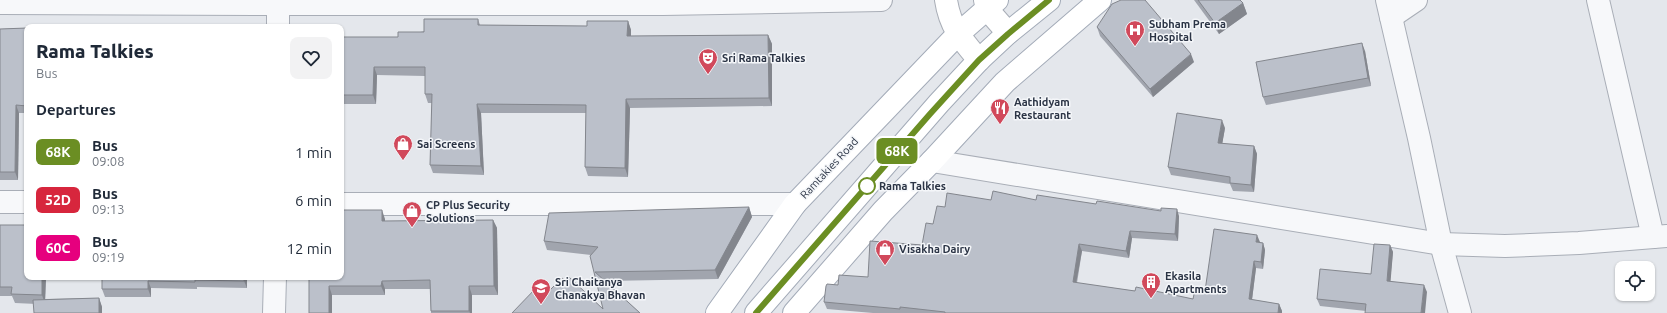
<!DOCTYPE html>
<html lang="en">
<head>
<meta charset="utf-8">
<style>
	body { margin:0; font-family:Ubuntu,sans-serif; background:#f2f2f3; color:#1f2937; height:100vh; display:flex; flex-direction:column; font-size:15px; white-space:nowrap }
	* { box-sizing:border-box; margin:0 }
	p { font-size:13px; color:#747a83 }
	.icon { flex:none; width:22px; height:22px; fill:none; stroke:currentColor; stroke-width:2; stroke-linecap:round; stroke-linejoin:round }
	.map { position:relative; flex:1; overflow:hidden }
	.side { position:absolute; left:24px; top:24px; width:320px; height:256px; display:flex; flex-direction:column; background:#fff; border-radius:8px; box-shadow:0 1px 3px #0004 }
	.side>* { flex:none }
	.badge { padding:0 8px; border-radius:6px; font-size:14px; line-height:26px }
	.controls { position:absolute; left:1615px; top:261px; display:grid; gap:8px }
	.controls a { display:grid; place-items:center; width:40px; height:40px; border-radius:8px; background:#fff; box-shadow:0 1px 3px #0004; font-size:20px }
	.map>.badge { position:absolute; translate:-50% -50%; box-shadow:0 0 0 2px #fff }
	h2 { padding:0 12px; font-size:15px; line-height:36px }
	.round { display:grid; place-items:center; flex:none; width:42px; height:42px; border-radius:8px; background:#f2f2f3 }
	.overview { display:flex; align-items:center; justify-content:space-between; height:68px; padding:0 12px }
	h1 { font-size:19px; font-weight:800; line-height:30px }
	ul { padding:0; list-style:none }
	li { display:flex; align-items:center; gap:12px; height:48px; padding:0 12px }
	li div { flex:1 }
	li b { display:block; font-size:15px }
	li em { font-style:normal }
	li .badge { min-width:44px; font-weight:700; text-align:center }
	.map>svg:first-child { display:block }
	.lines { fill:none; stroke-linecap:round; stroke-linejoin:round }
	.street-casing { stroke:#a9aeb7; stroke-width:24 }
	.secondary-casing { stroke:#a9aeb7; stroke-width:24 }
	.primary-casing { stroke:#a3abb8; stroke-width:24 }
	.street { stroke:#f7f8fa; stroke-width:22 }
	.secondary { stroke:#fff; stroke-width:22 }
	.primary { stroke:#fff; stroke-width:22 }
	.wall { fill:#a1a5ae }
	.shaded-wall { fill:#83868d }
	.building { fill:#bbc0ca; stroke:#83868d }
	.line-casing { stroke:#fff; stroke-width:9 }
	.line { stroke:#6b8e23; stroke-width:6 }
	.stop-dot { fill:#fff; stroke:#6b8e23; stroke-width:2 }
	.labels { text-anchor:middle; stroke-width:3; stroke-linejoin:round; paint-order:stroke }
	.poi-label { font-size:11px; font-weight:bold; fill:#2b3445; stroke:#f4f6f9; text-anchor:start }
	.street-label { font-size:11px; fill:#2b3445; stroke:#f4f6f9 }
	.stop-label { font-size:11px; font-weight:bold; fill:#2b3445; stroke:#f4f6f9; text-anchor:start }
</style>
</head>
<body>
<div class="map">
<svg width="1667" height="313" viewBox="0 0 1667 313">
	<rect width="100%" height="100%" fill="#e4e7ec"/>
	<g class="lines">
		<defs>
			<g id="street">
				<polyline points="1387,0 1419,138 1441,244 1460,313"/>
				<polyline points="1598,0 1653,237"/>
				<polyline points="0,3 278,4 663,4 881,0"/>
				<polyline points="1391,17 1416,0"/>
				<polyline points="278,27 278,0"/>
				<polyline points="932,161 1441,244 1505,246 1579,243 1667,236"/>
				<polyline points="0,202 27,202"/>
				<polyline points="341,204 795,204"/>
				<polyline points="274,313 275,277"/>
			</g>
			<g id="secondary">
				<path d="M946 0C950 27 962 40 979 60"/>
				<polyline points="985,0 987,9 1008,33"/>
			</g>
			<g id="primary">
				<polyline points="717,313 795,204 957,35 997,0"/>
				<polyline points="756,313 939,103 979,60 1008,33 1049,0"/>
				<polyline points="794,313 883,211 932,161 1005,82 1100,0"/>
			</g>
		</defs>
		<use href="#street" class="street-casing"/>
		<use href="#secondary" class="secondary-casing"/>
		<use href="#primary" class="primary-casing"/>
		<use href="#street" class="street"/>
		<use href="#secondary" class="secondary"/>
		<use href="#primary" class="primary"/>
	</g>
	<g class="wall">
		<polygon points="1194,0 1240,0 1243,3 1247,14 1219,34"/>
		<polygon points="478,19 480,25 587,26 628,21 631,30 631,36 768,35 772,44 772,106 630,108 628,177 588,176 585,167 586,113 481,113 484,175 433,173 430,165 432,103 428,103 425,94 425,76 377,75 376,104 341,104 341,37 398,37"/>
		<polygon points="1097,27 1194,62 1153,97 1100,36"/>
		<polygon points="27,28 27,113 19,113 18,180 0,180 0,29"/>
		<polygon points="1365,51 1371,86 1266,105 1263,97"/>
		<polygon points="1225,128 1222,144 1254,146 1257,154 1254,192 1233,191 1230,184 1171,175 1168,167"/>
		<polygon points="991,200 1036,200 1179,216 1178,241 1132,238 1129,258 1082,251 1077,283 1193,299 1205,291 1260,242 1263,243 1265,250 1263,269 1256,268 1252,300 1279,304 1282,311 1282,313 873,313 827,309 824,302 838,285 868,277 922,245 933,224 945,207"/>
		<polygon points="749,207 752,217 718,279 605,281 640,313 512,313 545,295 566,281 603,309 591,255 547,250 544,241"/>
		<polygon points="385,219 385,221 493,220 497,228 498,295 472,295 472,313 431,313 430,289 385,289 385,295 332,295 332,313 309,277"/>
		<polygon points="0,225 46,277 45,299 99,298 102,307 15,303 12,296 0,296"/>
		<polygon points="1390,245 1393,252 1390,281 1427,292 1366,311 1320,306 1317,299 1371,274"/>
		<polygon points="102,277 247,277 247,288 197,287 197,289 151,288 151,297 105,297 102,289"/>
	</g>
	<g class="shaded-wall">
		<polygon points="1243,3 1247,14 1219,34 1215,23"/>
		<polygon points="628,21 631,30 631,45 627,36"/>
		<polygon points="768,35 772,44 772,106 769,98"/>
		<polygon points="1362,43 1365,51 1371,86 1368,78"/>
		<polygon points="1191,54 1194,62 1153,97 1150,89"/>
		<polygon points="374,67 377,75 376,104 373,95"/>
		<polygon points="626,99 630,108 628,177 625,168"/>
		<polygon points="477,104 481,113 484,175 481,166"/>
		<polygon points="16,105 19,113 18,180 15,172"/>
		<polygon points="1222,120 1225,128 1221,151 1218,143"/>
		<polygon points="1254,146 1257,154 1254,192 1251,185"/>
		<polygon points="749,207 752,217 718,279 715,270"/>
		<polygon points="1177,209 1179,216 1178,241 1175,234"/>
		<polygon points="382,210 385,219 385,230 382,221"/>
		<polygon points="493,220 497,228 498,295 494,286"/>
		<polygon points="1130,231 1132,238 1129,258 1126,251"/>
		<polygon points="1257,235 1260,242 1256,242"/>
		<polygon points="1263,243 1265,250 1263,269 1261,262"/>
		<polygon points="1079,244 1082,251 1075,289 1073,282"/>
		<polygon points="1390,245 1393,252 1390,288 1387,281"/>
		<polygon points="1254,261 1256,268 1251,307 1249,299"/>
		<polygon points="42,277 46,277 45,304 42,295"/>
		<polygon points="244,277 247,277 247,288 244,281"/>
		<polygon points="148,281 151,288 151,297 148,289"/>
		<polygon points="382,281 385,289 385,295 381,286"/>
		<polygon points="1424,285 1427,292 1425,313 1421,313"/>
		<polygon points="329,286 332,295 332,313 329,313"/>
		<polygon points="469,286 472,295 472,313 470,313 469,311"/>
		<polygon points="99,298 102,307 102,313 99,313"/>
		<polygon points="1279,304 1282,311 1282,313 1278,313"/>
	</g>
	<g class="building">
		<polygon points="1121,0 1145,0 1191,54 1150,89 1097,27 1112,4"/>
		<polygon points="1198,0 1240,0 1243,3 1215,23"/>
		<polygon points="424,19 478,19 478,25 587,26 587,21 628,21 627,36 768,35 769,98 626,99 625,168 585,167 586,105 477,104 481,166 430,165 432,94 425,94 425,67 374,67 373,95 341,95 341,37 398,37 398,32 424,32"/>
		<rect x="289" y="25" width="46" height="2"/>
		<polygon points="205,26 236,27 205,27"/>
		<polygon points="27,28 27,106 16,105 15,172 0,172 0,29"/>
		<polygon points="1362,43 1368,78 1263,97 1256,62"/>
		<polygon points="1177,113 1222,120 1218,143 1254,146 1251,185 1230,183 1230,177 1168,167"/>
		<polygon points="993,191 1036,200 1037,195 1096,204 1097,201 1161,211 1161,208 1177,209 1175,234 1130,231 1126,251 1079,244 1073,282 1135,291 1136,287 1193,299 1195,290 1205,291 1214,229 1257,235 1256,242 1263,243 1261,262 1254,261 1249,299 1279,304 1278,313 945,313 945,312 900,307 900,309 824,302 826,286 827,284 838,285 839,275 868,277 870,241 922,245 926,223 933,224 937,206 945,207 947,193 991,200"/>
		<polygon points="749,207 715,270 595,272 640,313 512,313 537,287 545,295 562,278 566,281 569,277 603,309 590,256 598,247 544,241 549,213"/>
		<polygon points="341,210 382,210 382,221 493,220 494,286 469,286 469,311 431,311 430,280 382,281 381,286 329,286 329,313 309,313 309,277 341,277"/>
		<polygon points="0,225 27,225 27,277 42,277 42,295 11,294 12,287 0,287"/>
		<polygon points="1374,244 1390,245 1387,281 1424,285 1421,313 1365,313 1366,304 1317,299 1320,269 1371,274"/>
		<polygon points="102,277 244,277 244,281 195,280 195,282 148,281 148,289 102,289"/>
		<polygon points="99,298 99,313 34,313 33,300"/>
	</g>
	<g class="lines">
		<defs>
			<polyline id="line" points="756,313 930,114 979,60 1008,34 1049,0"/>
		</defs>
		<use href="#line" class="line-casing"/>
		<use href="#line" class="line"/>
	</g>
	<defs>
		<symbol id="hospital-pin" viewBox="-11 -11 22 30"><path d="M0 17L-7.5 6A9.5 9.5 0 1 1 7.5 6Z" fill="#d1495b" stroke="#f4f6f9"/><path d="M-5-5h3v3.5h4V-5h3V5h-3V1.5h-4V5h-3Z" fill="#fff"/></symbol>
		<symbol id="theatre-pin" viewBox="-11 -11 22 30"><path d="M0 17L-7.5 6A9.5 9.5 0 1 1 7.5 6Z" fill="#d1495b" stroke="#f4f6f9"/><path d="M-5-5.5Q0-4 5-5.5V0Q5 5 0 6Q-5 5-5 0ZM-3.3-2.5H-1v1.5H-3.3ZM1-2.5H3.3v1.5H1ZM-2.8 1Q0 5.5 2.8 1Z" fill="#fff"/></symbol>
		<symbol id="restaurant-pin" viewBox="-11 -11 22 30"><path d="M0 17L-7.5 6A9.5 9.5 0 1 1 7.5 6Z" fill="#d1495b" stroke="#f4f6f9"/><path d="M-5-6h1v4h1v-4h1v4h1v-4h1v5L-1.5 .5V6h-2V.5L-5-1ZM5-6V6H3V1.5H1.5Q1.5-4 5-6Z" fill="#fff"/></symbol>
		<symbol id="shop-pin" viewBox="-11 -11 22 30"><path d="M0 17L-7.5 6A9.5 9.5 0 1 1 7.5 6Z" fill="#d1495b" stroke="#f4f6f9"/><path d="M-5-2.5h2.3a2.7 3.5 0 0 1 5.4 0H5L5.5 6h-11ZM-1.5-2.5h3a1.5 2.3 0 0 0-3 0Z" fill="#fff"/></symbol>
		<symbol id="building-pin" viewBox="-11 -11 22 30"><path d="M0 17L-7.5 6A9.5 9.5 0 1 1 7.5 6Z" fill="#d1495b" stroke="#f4f6f9"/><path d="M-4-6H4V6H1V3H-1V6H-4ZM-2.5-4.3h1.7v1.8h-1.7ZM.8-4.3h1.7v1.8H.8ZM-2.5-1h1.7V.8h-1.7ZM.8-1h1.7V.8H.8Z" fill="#fff"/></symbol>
		<symbol id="university-pin" viewBox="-11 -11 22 30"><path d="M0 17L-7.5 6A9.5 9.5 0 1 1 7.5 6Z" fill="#d1495b" stroke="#f4f6f9"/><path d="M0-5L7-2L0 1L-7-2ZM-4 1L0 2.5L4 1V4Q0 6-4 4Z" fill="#fff"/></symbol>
	</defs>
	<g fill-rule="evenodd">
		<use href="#hospital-pin" x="1124" y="19" width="22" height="30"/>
		<use href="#theatre-pin" x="697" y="47" width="22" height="30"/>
		<use href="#restaurant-pin" x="989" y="97" width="22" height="30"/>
		<use href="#shop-pin" x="392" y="133" width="22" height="30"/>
		<use href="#shop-pin" x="401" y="200" width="22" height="30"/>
		<use href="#shop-pin" x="874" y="238" width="22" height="30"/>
		<use href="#building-pin" x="1140" y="271" width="22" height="30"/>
		<use href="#university-pin" x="530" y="277" width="22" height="30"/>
	</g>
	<circle class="stop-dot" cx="867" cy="186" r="8"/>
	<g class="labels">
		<g class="poi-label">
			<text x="1149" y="28">Subham Prema<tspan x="1149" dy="13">Hospital</tspan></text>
			<text x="722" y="62">Sri Rama Talkies</text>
			<text x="1014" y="106">Aathidyam<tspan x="1014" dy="13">Restaurant</tspan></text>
			<text x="417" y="148">Sai Screens</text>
			<text x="426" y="209">CP Plus Security<tspan x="426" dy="13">Solutions</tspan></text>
			<text x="899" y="253">Visakha Dairy</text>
			<text x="1165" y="280">Ekasila<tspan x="1165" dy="13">Apartments</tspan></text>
			<text x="555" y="286">Sri Chaitanya<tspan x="555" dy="13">Chanakya Bhavan</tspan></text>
		</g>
		<g class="street-label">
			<text transform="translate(829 168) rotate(-47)" y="4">Ramtakies Road</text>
		</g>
		<g class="stop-label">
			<text x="879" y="190">Rama Talkies</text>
		</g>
	</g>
</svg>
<div class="controls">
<a><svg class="icon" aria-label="locate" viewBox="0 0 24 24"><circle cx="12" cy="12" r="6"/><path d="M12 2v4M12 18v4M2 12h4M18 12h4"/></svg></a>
</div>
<b class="badge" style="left:897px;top:151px;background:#6b8e23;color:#fff">68K</b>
<section class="side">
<div class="overview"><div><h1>Rama Talkies</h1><p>Bus</p></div><a class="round"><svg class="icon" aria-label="heart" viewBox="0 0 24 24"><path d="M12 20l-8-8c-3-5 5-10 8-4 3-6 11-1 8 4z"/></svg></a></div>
<h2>Departures</h2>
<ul>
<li><span class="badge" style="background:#6b8e23;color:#fff">68K</span><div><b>Bus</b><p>09:08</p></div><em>1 min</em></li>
<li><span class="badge" style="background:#d7263d;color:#fff">52D</span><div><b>Bus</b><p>09:13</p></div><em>6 min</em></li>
<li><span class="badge" style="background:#e6007e;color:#fff">60C</span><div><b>Bus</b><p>09:19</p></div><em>12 min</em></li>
</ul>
</section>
</div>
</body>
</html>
